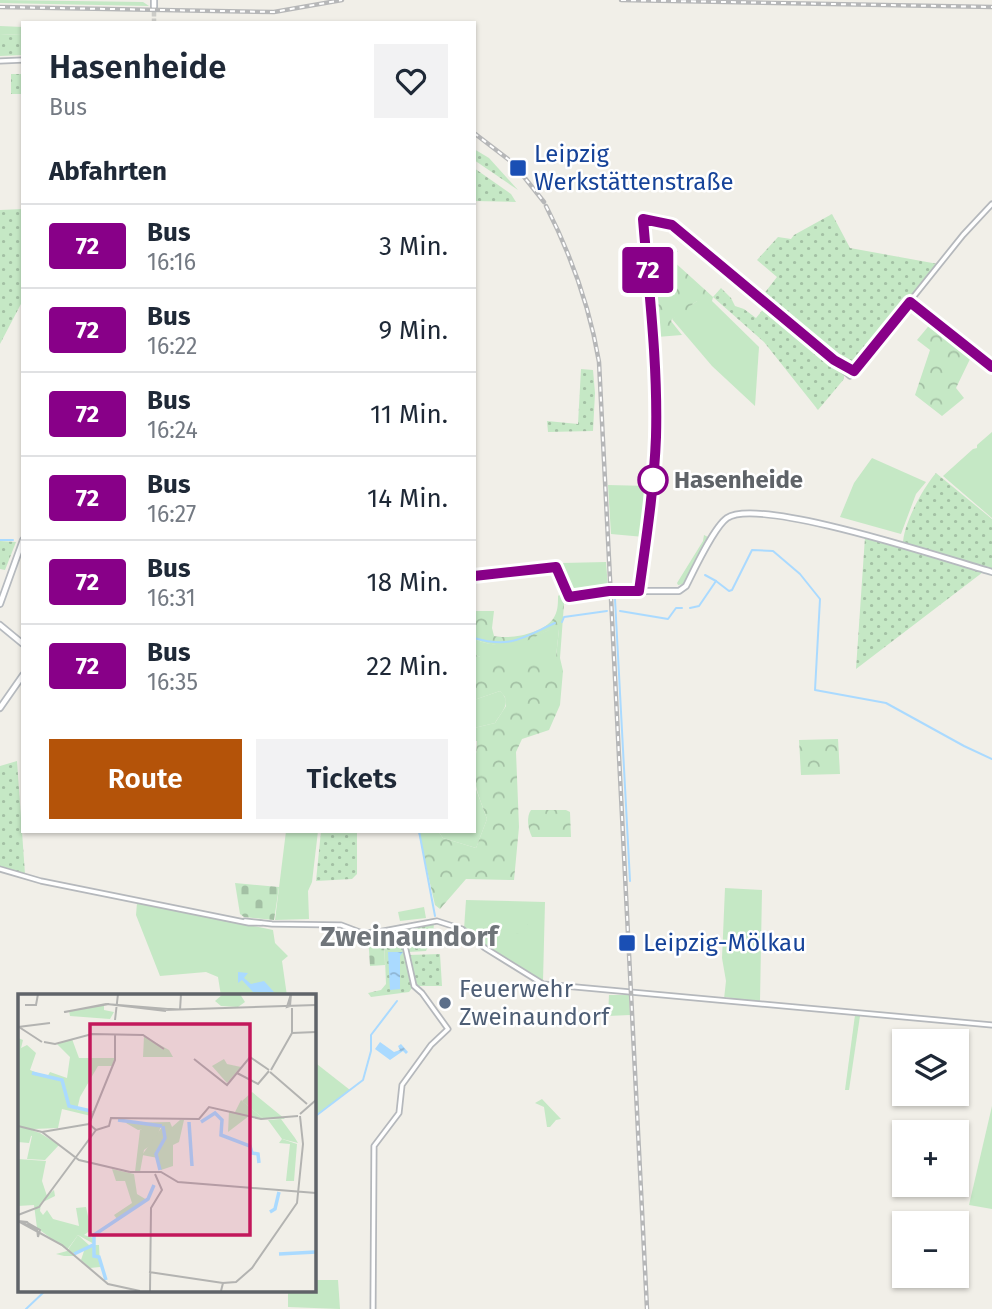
<!DOCTYPE html>
<html lang="de">
<head>
<meta charset="utf-8">
<style>
	body { margin:0; font-family:"Fira Sans",sans-serif; background:#f2f2f3; color:#1f2937; height:100vh; display:flex; flex-direction:column; font-size:26px; white-space:nowrap }
	* { box-sizing:border-box; margin:0 }
	p { font-size:23px; color:#747a83 }
	.icon { flex:none; width:38px; height:38px; fill:none; stroke:currentColor; stroke-width:2; stroke-linecap:round; stroke-linejoin:round }
	.map { position:relative; flex:1; overflow:hidden }
	.sheet { position:absolute; left:21px; top:21px; width:455px; height:812px; display:flex; flex-direction:column; background:#fff; border-radius:0px; box-shadow:0 2px 5px #0004 }
	.sheet>* { flex:none }
	.badge { padding:0 14px; border-radius:5px; font-size:24px; line-height:46px }
	.tools { position:absolute; left:892px; top:1029px; display:grid; gap:14px }
	.tools a { display:grid; place-items:center; width:77px; height:77px; border-radius:0px; background:#fff; box-shadow:0 2px 5px #0004; font-size:35px }
	.map>.badge { position:absolute; translate:-50% -50%; box-shadow:0 0 0 4px #fff }
	h2 { padding:0 28px; font-size:26px; line-height:63px }
	.round { display:grid; place-items:center; flex:none; width:74px; height:74px; border-radius:0px; background:#f2f2f3 }
	.overview { display:flex; align-items:center; justify-content:space-between; height:119px; padding:0 28px }
	h1 { font-size:33px; font-weight:600; line-height:52px }
	.cta { display:flex; gap:14px; margin-top:auto; padding:14px 28px }
	.cta a { flex:1; height:80px; border-radius:0px; background:#b45309; color:#fff; font-size:28px; font-weight:600; line-height:80px; text-align:center }
	.cta a+a { background:#f2f2f3; color:#1f2937 }
	ul { padding:0; list-style:none }
	li { display:flex; align-items:center; gap:21px; height:84px; padding:0 28px; border-top:2px solid #e0e1e3 }
	li div { flex:1 }
	li b { display:block; font-size:26px }
	li em { font-style:normal }
	li .badge { min-width:77px; font-weight:700; text-align:center }
	.map>svg:first-child { display:block }
	.grass { fill:#c5e8c5 }
	.forest { fill:url(#forest-crowns) }
	.cemetery { fill:url(#cemetery-stones) }
	.park { fill:url(#park-dots) }
	.water { fill:url(#water-ripples) }
	.lines { fill:none; stroke-linecap:round; stroke-linejoin:round }
	.stream { stroke:#aadaff; stroke-width:2 }
	.secondary-tunnel { stroke:#ccccc8; stroke-width:4.5; stroke-dasharray:4.5 2; stroke-linecap:butt }
	.tertiary-casing { stroke:#b5b8bc; stroke-width:7 }
	.secondary-casing { stroke:#b6babf; stroke-width:8 }
	.tertiary { stroke:#fff; stroke-width:3.5 }
	.secondary { stroke:#fff; stroke-width:4.5 }
	.rail-casing { stroke:#b6b7b8; stroke-width:4.5 }
	.rail { stroke:#fff; stroke-width:2; stroke-dasharray:5; stroke-linecap:butt }
	.line-casing { stroke:#fff; stroke-width:16 }
	.line { stroke:#808; stroke-width:10 }
	.transit-dot { fill:#1a4fb4; stroke:#fff; stroke-width:2.5 }
	.stop-dot { fill:#fff; stroke:#808; stroke-width:3.5 }
	.service-dot { fill:#5c6f8a; stroke:#fff; stroke-width:2.5 }
	.labels { text-anchor:middle; stroke-width:5; stroke-linejoin:round; paint-order:stroke }
	.transit-label { font-size:24px; fill:#164399; stroke:#fff; text-anchor:start }
	.stop-label { font-size:24px; font-weight:bold; fill:#5f6368; stroke:#fff; text-anchor:start }
	.service-label { font-size:24px; fill:#4e5e75; stroke:#fff; text-anchor:start }
	.quarter-label { font-size:28px; font-weight:bold; fill:#70757a; stroke:#fff }
	.inset-river { fill:none; stroke:#aadaff; stroke-width:3.5 }
	.inset-road { fill:none; stroke:#b3b3b1; stroke-width:2 }
	.view { fill:#c2185b; fill-opacity:0.15; stroke:#c2185b; stroke-width:3.5 }
	.inset-edge { fill:none; stroke:#5f6368; stroke-width:3.5 }
</style>
</head>
<body>
<div class="map">
<svg width="992" height="1309" viewBox="0 0 992 1309">
	<defs>
		<pattern id="forest-crowns" width="20" height="18" patternUnits="userSpaceOnUse" patternTransform="scale(1.75)"><rect width="20" height="18" fill="#c5e8c5"/><path d="M2 6a3 3 0 1 1 6 0M12 15a3 3 0 1 1 6 0" fill="none" stroke="#a3c0a4"/></pattern>
		<pattern id="cemetery-stones" width="16" height="16" patternUnits="userSpaceOnUse" patternTransform="scale(1.75)"><rect width="16" height="16" fill="#c5e8c5"/><path d="M2 7V4a2 2 0 0 1 4 0v3zM10 15v-3a2 2 0 0 1 4 0v3z" fill="#a3c0a4"/></pattern>
		<pattern id="park-dots" width="8" height="8" patternUnits="userSpaceOnUse" patternTransform="scale(1.75)"><rect width="8" height="8" fill="#c5e8c5"/><path d="M2 2h.1M6 6h.1" fill="none" stroke="#a3c0a4" stroke-width="1.8" stroke-linecap="round"/></pattern>
		<pattern id="water-ripples" width="26" height="14" patternUnits="userSpaceOnUse" patternTransform="scale(1.75)"><rect width="26" height="14" fill="#aadaff"/><path d="M2 4q2-2 4 0t4 0M15 11q2-2 4 0t4 0" fill="none" stroke="#8eb4d2"/></pattern>
	</defs>
	<rect width="100%" height="100%" fill="#f1efe8"/>
	<g class="grass">
		<polygon points="0,0 143,2 149,6 0,3"/>
		<polygon points="697,301 712,301 759,347 755,406 712,366 672,319"/>
		<polygon points="992,432 992,518 943,476 973,449 977,448 977,445"/>
		<polygon points="872,458 926,482 916,494 901,534 840,517 854,483"/>
		<polygon points="608,485 649,486 644,537 611,534"/>
		<polygon points="704,535 710,538 684,584 678,585 677,583 703,541"/>
		<polygon points="606,562 608,587 570,592 562,563"/>
		<path d="M551 629H559L556 657H480L474 654V639C503 652 525 640 551 629Z"/>
		<path d="M500 691C513 703 501 712 495 723L474 728V700Z"/>
		<polygon points="474,776 476,789 487,819 476,848 443,838 438,831 474,831"/>
		<polygon points="286,831 318,831 312,882 308,891 309,919 275,920"/>
		<polygon points="725,888 762,890 760,1001 731,1000 731,998 726,997 724,999 726,981 722,958"/>
		<polygon points="466,900 545,902 543,981 485,947 464,929"/>
		<polygon points="141,902 273,930 275,943 288,956 282,961 287,996 221,996 218,977 206,972 160,976 136,915 137,903"/>
		<polygon points="424,907 426,918 400,921 398,912"/>
		<polygon points="609,995 629,995 630,1015 608,1016"/>
		<polygon points="855,1015 860,1016 849,1090 845,1090"/>
		<polygon points="313,1061 350,1090 313,1117"/>
		<polygon points="542,1099 561,1119 556,1120 550,1127 547,1127 544,1107 535,1103"/>
		<polygon points="992,1106 992,1209 969,1205"/>
		<polygon points="313,1280 338,1280 340,1309 288,1307 288,1290 313,1290"/>
	</g>
	<g class="forest">
		<polygon points="0,26 23,27 23,38 22,34 0,35"/>
		<polygon points="678,251 671,259 713,297 712,301 697,301 689,307 688,311 672,319 671,321 682,335 657,337 650,254"/>
		<polygon points="932,322 971,357 956,388 964,398 942,416 915,395 930,350 917,340"/>
		<path d="M561 593 565 599H581L570 605 564 604 560 658 563 671 560 705 549 730 522 739 516 752 519 827 514 880 466 879 440 909 435 905 418 831H438L443 838 476 848 487 819C481 802 474 787 474 769 475 760 477 750 477 741H474V728L495 723 506 706 505 697 500 691 474 700V654L480 657H556L559 629C548 629 541 634 531 639 513 648 493 647 474 639V611H494L492 628 494 636C511 640 543 633 553 619 558 612 558 604 558 596Z"/>
		<polygon points="838,739 840,774 801,775 799,740"/>
		<path d="M531 810H566L570 812 571 837H532C528 829 526 817 531 810Z"/>
		<polygon points="515,923 528,924 528,936 512,932"/>
	</g>
	<g class="cemetery">
		<polygon points="235,883 279,887 274,920 244,917 240,914"/>
		<polygon points="384,934 385,965 370,966 368,935"/>
	</g>
	<g class="park">
		<polygon points="22,34 23,55 0,56 0,35"/>
		<rect x="11" y="74" width="12" height="20"/>
		<polygon points="474,149 489,158 518,190 474,160"/>
		<polygon points="474,168 511,194 516,202 474,201"/>
		<polygon points="23,209 23,300 0,344 0,210"/>
		<polygon points="832,214 850,248 938,264 858,362 851,365 843,363 763,295 777,277 757,260 778,237 791,239 794,235"/>
		<polygon points="721,288 731,298 735,306 744,309 756,318 765,307 844,374 844,379 818,410 764,342 713,297"/>
		<polygon points="581,369 593,370 595,393 593,431 548,432 547,421 578,424"/>
		<path d="M936 473 992 519V570L987 569 856 669 865 537 903 548C901 528 922 489 936 473Z"/>
		<polygon points="0,541 16,542 5,570 0,569"/>
		<polygon points="17,761 25,874 0,867 0,766"/>
		<polygon points="321,831 357,831 357,874 352,879 316,881"/>
		<polygon points="434,923 433,935 426,951 408,952 407,929"/>
		<polygon points="397,932 402,936 412,988 409,992 371,997 368,993 381,990 386,984 384,934"/>
		<polygon points="440,954 442,986 419,986 416,984 408,955"/>
	</g>
	<g class="water">
		<polygon points="388,952 403,952 400,956 400,989 390,990"/>
		<polygon points="238,972 248,973 244,978 251,984 264,981 274,992 253,992 242,980 238,983"/>
		<polygon points="380,1042 394,1052 400,1050 398,1046 401,1044 408,1052 406,1054 403,1051 390,1060 375,1049"/>
	</g>
	<g class="lines">
		<g class="stream">
			<polyline points="0,540 13,540"/>
			<polyline points="705,575 716,581"/>
			<polyline points="615,599 630,881"/>
			<polyline points="690,608 699,606 716,581 729,591 732,590 752,550 773,551 800,574 820,599 815,690 886,703 964,746 992,759"/>
			<polyline points="620,611 668,619 676,608 682,608"/>
			<polyline points="562,622 564,617 607,611"/>
			<path d="M474 638C511 649 524 637 555 623"/>
			<polyline points="419,831 435,916"/>
			<polyline points="313,1118 363,1080 371,1051 371,1035 397,1001"/>
			<polyline points="26,1309 46,1290"/>
		</g>
		<polyline class="secondary-tunnel" points="154,23 154,7"/>
		<defs>
			<g id="tertiary">
				<polyline points="0,61 23,60"/>
				<polyline points="643,219 672,225 850,376 963,235 992,204"/>
				<polyline points="910,302 992,367"/>
				<polyline points="840,365 854,371"/>
				<polyline points="0,869 41,881 249,923 261,923"/>
				<polyline points="245,921 272,924 341,925 362,933 378,932 437,921 462,929 485,948 543,984 992,1025"/>
				<polyline points="373,1309 374,1146 399,1113 402,1085 431,1045 448,1029 422,993 414,986 401,928"/>
			</g>
			<g id="secondary">
				<polyline points="154,7 154,0"/>
				<path d="M474 576 556 567 569 597 612 591H679L686 586C694 570 714 527 727 518 759 496 949 560 992 572"/>
				<polyline points="0,604 23,540"/>
				<polyline points="0,625 23,644"/>
				<polyline points="0,708 23,675"/>
			</g>
		</defs>
		<use href="#tertiary" class="tertiary-casing"/>
		<use href="#secondary" class="secondary-casing"/>
		<use href="#tertiary" class="tertiary"/>
		<use href="#secondary" class="secondary"/>
		<defs>
			<g id="rail">
				<polyline points="621,0 992,7"/>
				<polyline points="0,7 274,12 342,0"/>
				<polyline points="474,133 513,163 544,202"/>
				<path d="M546 206C571 255 590 308 599 362L647 1309"/>
			</g>
		</defs>
		<use href="#rail" class="rail-casing"/>
		<use href="#rail" class="rail"/>
	</g>
	<g class="lines">
		<defs>
			<path id="line" d="M474 576 556 567 569 597 609 591H639C646 540 654 489 656 437 658 364 649 292 643 219L672 225 834 360 852 370 854 371 910 302 992 367"/>
		</defs>
		<use href="#line" class="line-casing"/>
		<use href="#line" class="line"/>
	</g>
	<g class="transit-dot">
		<rect x="509" y="159" width="18" height="18" rx="3.5"/>
		<rect x="618" y="934" width="18" height="18" rx="3.5"/>
	</g>
	<circle class="stop-dot" cx="653" cy="480" r="14"/>
	<circle class="service-dot" cx="445" cy="1003" r="7"/>
	<g class="labels">
		<g class="transit-label">
			<text x="534" y="162">Leipzig<tspan x="534" dy="28">Werkstättenstraße</tspan></text>
			<text x="643" y="951">Leipzig-Mölkau</text>
		</g>
		<g class="stop-label">
			<text x="674" y="488">Hasenheide</text>
		</g>
		<g class="service-label">
			<text x="459" y="997">Feuerwehr<tspan x="459" dy="28">Zweinaundorf</tspan></text>
		</g>
		<g class="quarter-label">
			<text x="409" y="946">Zweinaundorf</text>
		</g>
	</g>
	<g transform="translate(18 994)">
		<rect width="298" height="298" fill="#f1efe8"/>
		<path d="M205 0H222L227 8 220 13 203 12 197 7ZM234 98 267 125H246L224 107ZM138 129 143 132 137 148 126 156 122 178H117L122 136ZM264 145 279 150 276 187H268L272 150 261 149ZM94 175 116 180 119 200 129 206 99 225 96 221 114 209 107 187H98ZM60 241 71 251H81L82 273 72 274 63 266 67 254 55 262H46L38 260 49 257Z" fill="#c5e8c5"/>
		<path d="M263 125 277 144 280 149 264 145 250 126ZM162 126H166L161 148 155 151V172L143 176 140 164 124 161 144 133 120 136 108 129 152 128 154 133ZM0 132 22 139 41 151 27 166 9 165 14 142 0 138Z" fill="#c5e8c5"/>
		<path d="M86 11V16L96 18 92 25 52 22 51 17ZM126 42 151 56 155 63H125ZM0 44 5 46 3 54 9 51 18 59 12 76 29 83 32 78 49 84 52 63 39 50 54 45 61 64H97L94 72H80L62 103 59 116 75 117 73 122 44 115 40 134 15 135 11 149 0 148ZM206 65 209 70 223 73 209 89 194 72ZM223 106 246 125 231 122 210 138 211 117 217 118ZM0 165 28 167 24 187 29 202 36 196 37 202 23 209 22 217 25 221 29 216 35 225 61 232 58 214 68 213 73 236 66 241 76 244V250L60 241 49 256 19 234 16 211 0 212Z" fill="#c5e8c5"/>
		<path class="inset-river" d="M14 79 44 86 51 112 73 117M100 126 144 132M171 128 174 172M183 128 197 119 204 126 203 141 232 152 234 159 240 160 241 169M142 176 138 160 147 144 145 132M252 218 257 215 261 198M56 260 75 251M261 260 298 258M88 286 81 263 76 262V241L130 205 136 191"/>
		<path class="inset-road" d="M273 0 272 12 269 13ZM89 10 148 17M7 11H18L20 0M145 16 298 11M46 18 91 10M47 18 88 10 162 16 163 0M97 26 100 0M0 33 32 29M0 33 32 29M1 33 24 48M274 39 298 38M26 48 37 50 74 40 125 41 146 55M176 65 209 91 232 63 251 76M253 76 274 39V14M252 78 289 110M219 79 240 90 251 77M282 120 298 106M0 132 24 138 71 130M78 136 91 132 93 124 181 125 191 113 243 125 280 122M78 136 71 130 97 66V40M24 138 61 166 112 178M112 178H143L160 188 298 199M0 221 21 213 78 136M0 227 44 251 90 290 122 297M0 227 9 228 10 229 22 236 20 243 19 235ZM131 278 205 289M132 297 133 214 144 196 137 180M203 297 205 289 218 288 234 274 279 209 285 150 282 122"/>
		<path class="view" d="M72 30H232V241H72Z"/>
		<rect width="298" height="298" class="inset-edge"/>
	</g>
</svg>
<div class="tools">
<a><svg class="icon" aria-label="layers" viewBox="0 0 24 24"><path d="M12 4l9 5-9 5-9-5zM3 14l9 5 9-5"/></svg></a>
<a>+</a>
<a>−</a>
</div>
<b class="badge" style="left:648px;top:270px;background:#808;color:#fff">72</b>
<section class="sheet">
<div class="overview"><div><h1>Hasenheide</h1><p>Bus</p></div><a class="round"><svg class="icon" aria-label="heart" viewBox="0 0 24 24"><path d="M12 20l-8-8c-3-5 5-10 8-4 3-6 11-1 8 4z"/></svg></a></div>
<h2>Abfahrten</h2>
<ul>
<li><span class="badge" style="background:#808;color:#fff">72</span><div><b>Bus</b><p>16:16</p></div><em>3 Min.</em></li>
<li><span class="badge" style="background:#808;color:#fff">72</span><div><b>Bus</b><p>16:22</p></div><em>9 Min.</em></li>
<li><span class="badge" style="background:#808;color:#fff">72</span><div><b>Bus</b><p>16:24</p></div><em>11 Min.</em></li>
<li><span class="badge" style="background:#808;color:#fff">72</span><div><b>Bus</b><p>16:27</p></div><em>14 Min.</em></li>
<li><span class="badge" style="background:#808;color:#fff">72</span><div><b>Bus</b><p>16:31</p></div><em>18 Min.</em></li>
<li><span class="badge" style="background:#808;color:#fff">72</span><div><b>Bus</b><p>16:35</p></div><em>22 Min.</em></li>
</ul>
<div class="cta"><a>Route</a><a>Tickets</a></div>
</section>
</div>
</body>
</html>
